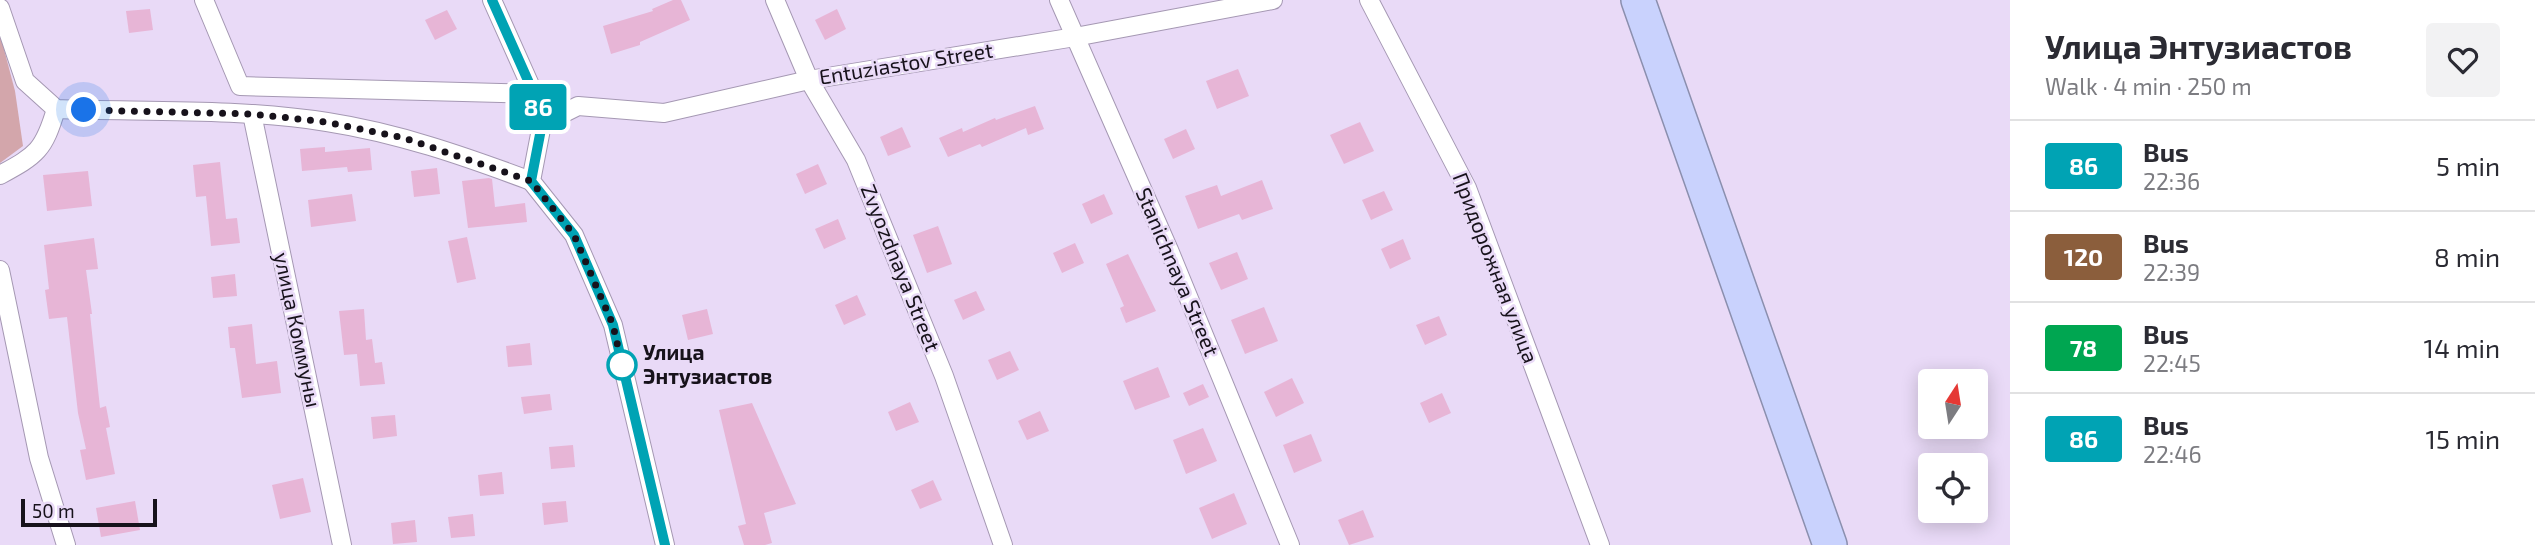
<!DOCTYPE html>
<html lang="en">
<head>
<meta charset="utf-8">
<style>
	body { margin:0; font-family:"Exo 2",sans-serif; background:#f2f2f3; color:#2b2b33; height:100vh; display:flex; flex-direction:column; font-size:26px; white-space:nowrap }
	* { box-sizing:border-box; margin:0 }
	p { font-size:23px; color:#7c7c81 }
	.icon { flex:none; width:38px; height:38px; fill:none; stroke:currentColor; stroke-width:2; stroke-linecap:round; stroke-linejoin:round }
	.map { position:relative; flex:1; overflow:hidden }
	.sheet { display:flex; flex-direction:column; background:#fff; width:525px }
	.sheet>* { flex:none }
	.badge { padding:0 14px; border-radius:5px; font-size:24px; line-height:46px }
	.needle { width:46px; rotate:12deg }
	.controls { position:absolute; left:1918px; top:369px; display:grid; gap:14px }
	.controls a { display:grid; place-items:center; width:70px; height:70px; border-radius:7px; background:#fff; box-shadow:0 4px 18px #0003; font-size:35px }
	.scale { position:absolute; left:21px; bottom:18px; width:136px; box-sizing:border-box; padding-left:7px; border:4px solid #17121b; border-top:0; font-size:19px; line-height:24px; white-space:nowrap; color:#17121b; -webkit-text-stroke:5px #e9daf7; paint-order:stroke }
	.you { position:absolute; width:35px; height:35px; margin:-18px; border:5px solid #fff; border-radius:50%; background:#1a73e8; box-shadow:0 0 0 10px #1a73e833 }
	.map>.badge { position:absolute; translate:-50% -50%; box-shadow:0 0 0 4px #fff }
	.round { display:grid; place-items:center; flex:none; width:74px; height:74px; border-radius:7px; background:#f2f2f3 }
	.head { display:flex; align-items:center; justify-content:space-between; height:119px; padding:0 35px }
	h1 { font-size:33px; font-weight:700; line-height:52px }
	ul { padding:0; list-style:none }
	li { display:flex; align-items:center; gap:21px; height:91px; padding:0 35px; border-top:2px solid #e1e1e2 }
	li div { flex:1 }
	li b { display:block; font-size:26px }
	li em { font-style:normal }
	li .badge { min-width:77px; font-weight:700; text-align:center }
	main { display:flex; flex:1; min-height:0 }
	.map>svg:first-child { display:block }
	.green { fill:#d3a6ab }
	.building { fill:#e7b5d6 }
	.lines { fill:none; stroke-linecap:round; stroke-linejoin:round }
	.street-casing { stroke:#a598b3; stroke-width:20 }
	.highway-casing { stroke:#8b8fae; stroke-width:36 }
	.street { stroke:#fff; stroke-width:18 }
	.highway { stroke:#c9d2fd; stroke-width:33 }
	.line-casing { stroke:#fff; stroke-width:16 }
	.line { stroke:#00a3b4; stroke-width:10 }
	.walk { stroke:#17121b; stroke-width:7; stroke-dasharray:0 12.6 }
	.stop-dot { fill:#fff; stroke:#00a3b4; stroke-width:3.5 }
	.labels { text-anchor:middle; stroke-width:5; stroke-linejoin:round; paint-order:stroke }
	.street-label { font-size:21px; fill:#17121b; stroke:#e9daf7 }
	.stop-label { font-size:21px; font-weight:bold; fill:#17121b; stroke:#e9daf7; text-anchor:start }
</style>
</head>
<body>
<main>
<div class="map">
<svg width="2010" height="545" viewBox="0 0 2010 545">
	<rect width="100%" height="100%" fill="#e9daf7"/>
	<polygon class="green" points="0,34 15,91 23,146 0,163"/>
	<g class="building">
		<polygon points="673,0 681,0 690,20 640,42 640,45 611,54 603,26 653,11 652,9"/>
		<polygon points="150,9 153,30 129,33 126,11"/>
		<polygon points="837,9 846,29 825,40 815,20"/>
		<polygon points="447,10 457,29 435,40 425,20"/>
		<polygon points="1238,69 1249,96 1217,109 1206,81"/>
		<polygon points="1035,106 1044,129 1028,135 1026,128 982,147 980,144 948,157 939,138 962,128 963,132 995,118 996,120"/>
		<polygon points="1360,122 1374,151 1344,164 1330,135"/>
		<polygon points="902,127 911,147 888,156 880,137"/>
		<polygon points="1186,129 1195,149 1173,159 1164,139"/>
		<polygon points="325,147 325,152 370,148 372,170 348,172 347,167 302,171 300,149"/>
		<polygon points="220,162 226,219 237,218 240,243 211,246 206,196 196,197 193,165"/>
		<polygon points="818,164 827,184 805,194 796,174"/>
		<polygon points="437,168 440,194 414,197 411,171"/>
		<polygon points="88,171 92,206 47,211 43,175"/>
		<polygon points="489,178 492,179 495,207 525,203 527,222 468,228 462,181"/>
		<polygon points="1262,180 1273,209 1242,220 1239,214 1198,229 1185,196 1217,185 1221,196"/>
		<polygon points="1384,191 1393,210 1371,220 1362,200"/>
		<polygon points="352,194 356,221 311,227 308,200"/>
		<polygon points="1104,194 1113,214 1091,224 1082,204"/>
		<polygon points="838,219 846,239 824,249 815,229"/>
		<polygon points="938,226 952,264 927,273 913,235"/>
		<polygon points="467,237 476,279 457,283 448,241"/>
		<polygon points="94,238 98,269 86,270 92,314 90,314 100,408 106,406 110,427 106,428 115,474 86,480 80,450 86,449 78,413 67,317 49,319 45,290 49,289 44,245"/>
		<polygon points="1403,239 1411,259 1390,269 1381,249"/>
		<polygon points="1075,243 1084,263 1062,273 1053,253"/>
		<polygon points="1237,252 1248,279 1221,290 1209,263"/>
		<polygon points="1128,254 1156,311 1126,323 1120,308 1124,306 1106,264"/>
		<polygon points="235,274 237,296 213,298 211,277"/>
		<polygon points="976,291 985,310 963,320 954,300"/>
		<polygon points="857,295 866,315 844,325 835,305"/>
		<polygon points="1264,307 1278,341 1245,354 1231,320"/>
		<polygon points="364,309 366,340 372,339 375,363 382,362 385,384 360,386 357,354 344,355 339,311"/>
		<polygon points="707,309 713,334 688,340 682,315"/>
		<polygon points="1439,316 1447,335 1425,345 1416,325"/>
		<polygon points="252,324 256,364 277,361 281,393 242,398 235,348 230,348 228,327"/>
		<polygon points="530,343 532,365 508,367 506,346"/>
		<polygon points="1010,351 1019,370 997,380 988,360"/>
		<polygon points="1158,367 1170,397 1135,410 1123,381"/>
		<polygon points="1292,378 1304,403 1276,417 1264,392"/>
		<polygon points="1203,384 1209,397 1189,406 1183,393"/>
		<polygon points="1442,393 1451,413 1429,423 1420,403"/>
		<polygon points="550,394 552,410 524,414 521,397"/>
		<polygon points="910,402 919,422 896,431 888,412"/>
		<polygon points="752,403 796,504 764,513 772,543 765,545 744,545 738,526 746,524 719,410"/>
		<polygon points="1040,411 1049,431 1027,440 1018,421"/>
		<polygon points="395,415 397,436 373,439 371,417"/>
		<polygon points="1203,428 1217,461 1186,474 1173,440"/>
		<polygon points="1311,434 1322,461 1294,473 1283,445"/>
		<polygon points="573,445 575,467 551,469 549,447"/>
		<polygon points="502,472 504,494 480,496 478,475"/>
		<polygon points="303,478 311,512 280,519 272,485"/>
		<polygon points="933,480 942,500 920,509 911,490"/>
		<polygon points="1234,493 1247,524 1212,539 1199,508"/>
		<polygon points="135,501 140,530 101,537 96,508"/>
		<polygon points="566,501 568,522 544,525 542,503"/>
		<polygon points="1363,510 1374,537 1349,545 1338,520"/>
		<polygon points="473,514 475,536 451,538 448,517"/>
		<polygon points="415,520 417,542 393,544 391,523"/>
	</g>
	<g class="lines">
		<defs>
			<g id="street">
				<polyline points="204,0 240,86 534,94"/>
				<polyline points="492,0 534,94 542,124 531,181 574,235 613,325 665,545"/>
				<polyline points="775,0 809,80 856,160 944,376 1003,545"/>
				<polyline points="1059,0 1169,250 1290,545"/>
				<polyline points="1369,0 1467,188 1600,545"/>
				<path d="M0 8 25 81 56 109C146 112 238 108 327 122 398 133 464 156 531 181"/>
				<polyline points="252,114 342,545"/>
				<polyline points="542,124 578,106 664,113 809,80 1075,37 1273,0"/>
				<path d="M0 175C37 155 44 150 56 109"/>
				<polyline points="0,270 39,458 66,545"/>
			</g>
			<polyline id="highway" points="1638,0 1830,545"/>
		</defs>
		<use href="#street" class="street-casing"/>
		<use href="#highway" class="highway-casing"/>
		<use href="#street" class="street"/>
		<use href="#highway" class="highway"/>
	</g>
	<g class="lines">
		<defs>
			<polyline id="line" points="492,0 534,94 542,124 531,181 574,235 613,325 665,545"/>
		</defs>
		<use href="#line" class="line-casing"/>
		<use href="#line" class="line"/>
		<polyline class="walk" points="84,110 252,114 326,122 404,138 531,181 574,235 613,325 624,374 622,365"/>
	</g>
	<circle class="stop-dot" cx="622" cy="365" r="14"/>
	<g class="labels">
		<g class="street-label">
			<text transform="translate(906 64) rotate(-9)" y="7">Entuziastov Street</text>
			<text transform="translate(900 268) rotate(68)" y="7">Zvyozdnaya Street</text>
			<text transform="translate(1495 268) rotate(69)" y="7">Придорожная улица</text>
			<text transform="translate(1177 272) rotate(67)" y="7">Stanichnaya Street</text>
			<text transform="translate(297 330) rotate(78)" y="7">улица Коммуны</text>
		</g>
		<g class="stop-label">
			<text x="643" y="360">Улица<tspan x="643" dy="24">Энтузиастов</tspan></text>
		</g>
	</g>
</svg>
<div class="controls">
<a><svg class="needle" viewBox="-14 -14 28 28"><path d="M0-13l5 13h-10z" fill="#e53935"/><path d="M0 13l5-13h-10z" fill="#7c7c81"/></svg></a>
<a><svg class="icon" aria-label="locate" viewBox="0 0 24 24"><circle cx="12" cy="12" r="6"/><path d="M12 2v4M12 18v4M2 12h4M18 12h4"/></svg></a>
</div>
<div class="scale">50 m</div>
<div class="you" style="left:84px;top:110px"></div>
<b class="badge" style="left:538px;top:107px;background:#00a3b4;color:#fff">86</b>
</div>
<section class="sheet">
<div class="head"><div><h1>Улица Энтузиастов</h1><p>Walk · 4 min · 250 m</p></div><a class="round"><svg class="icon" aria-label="heart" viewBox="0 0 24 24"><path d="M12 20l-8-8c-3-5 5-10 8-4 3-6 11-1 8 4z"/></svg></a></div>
<ul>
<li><span class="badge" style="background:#00a3b4;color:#fff">86</span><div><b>Bus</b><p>22:36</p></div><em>5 min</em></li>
<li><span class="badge" style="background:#8b5e3c;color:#fff">120</span><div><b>Bus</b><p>22:39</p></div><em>8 min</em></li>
<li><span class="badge" style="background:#00a651;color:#fff">78</span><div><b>Bus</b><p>22:45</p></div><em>14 min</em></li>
<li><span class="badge" style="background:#00a3b4;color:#fff">86</span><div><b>Bus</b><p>22:46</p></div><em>15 min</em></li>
</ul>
</section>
</main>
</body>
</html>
